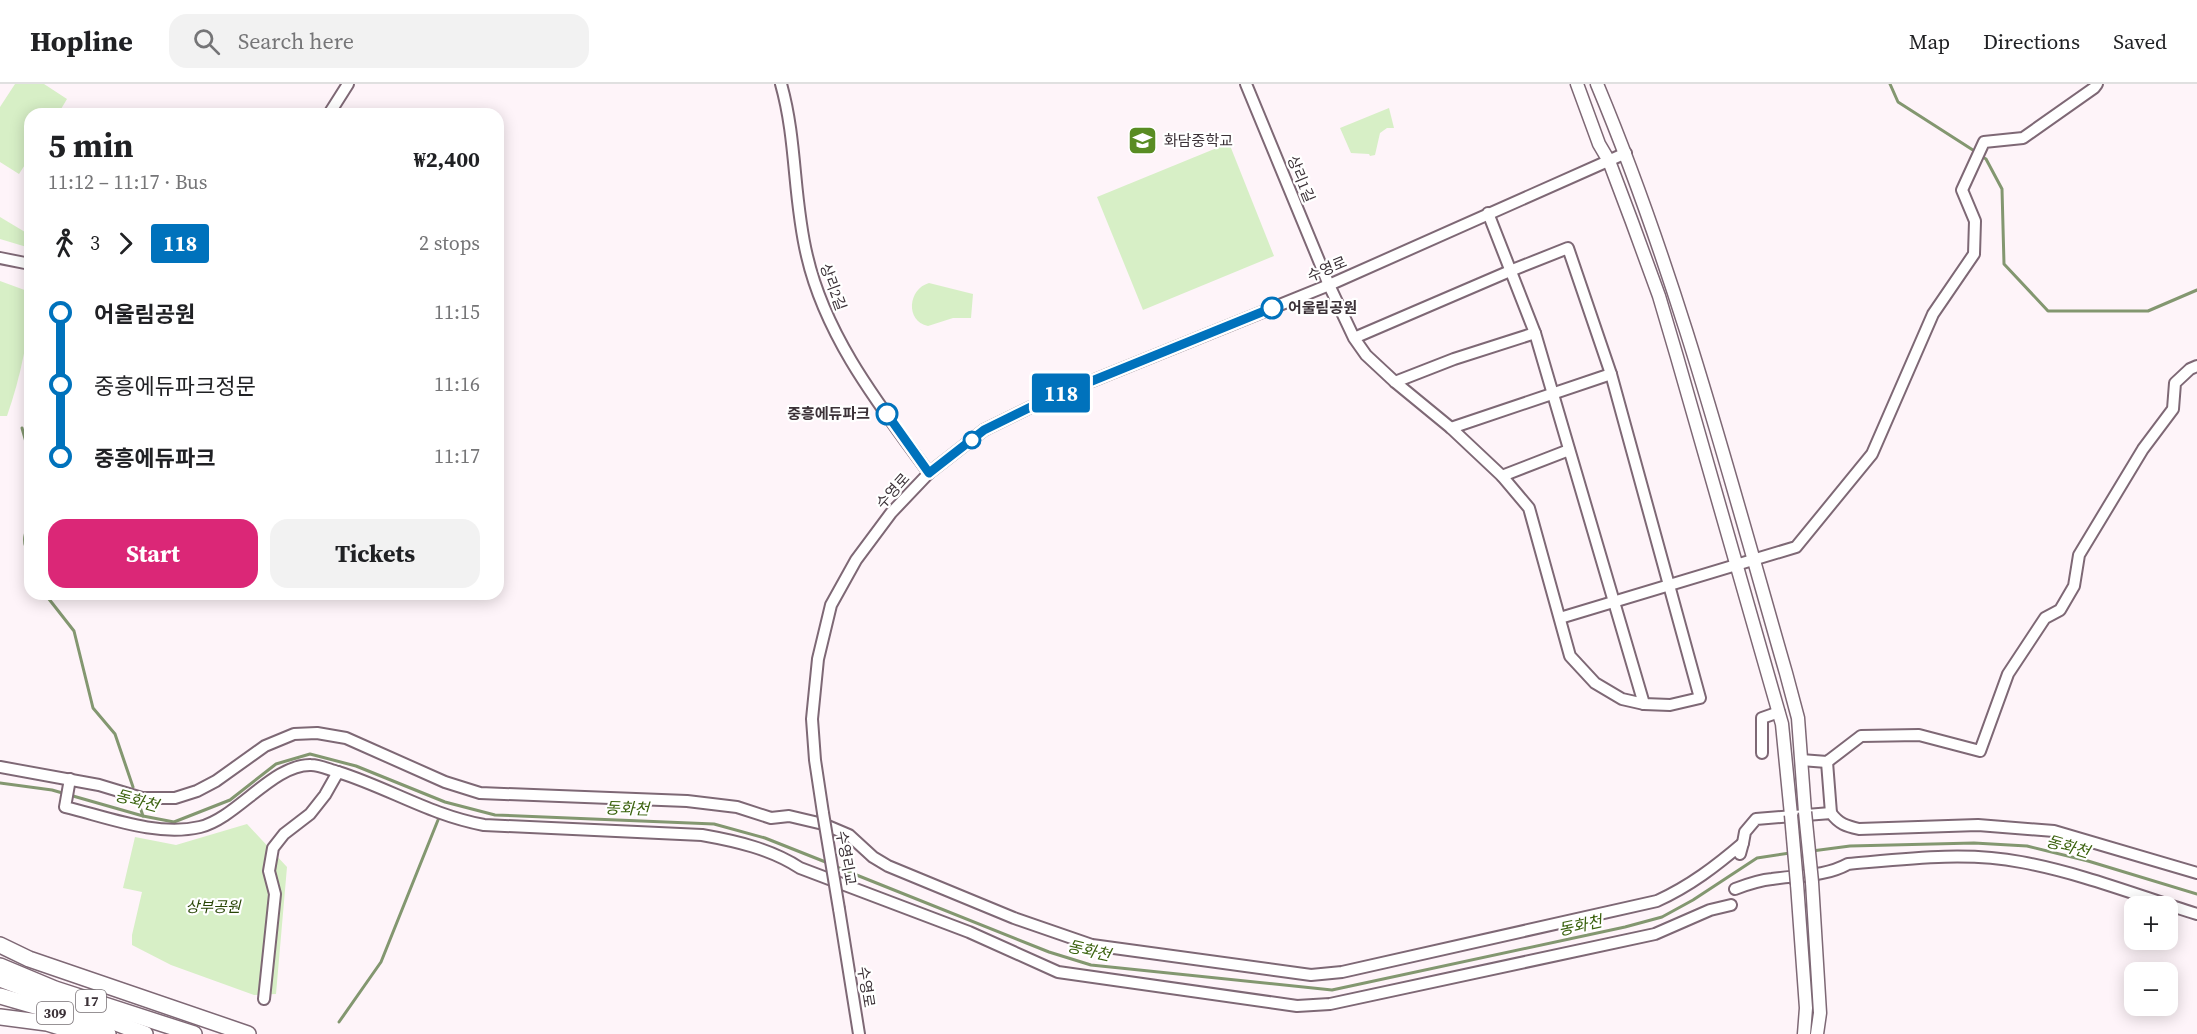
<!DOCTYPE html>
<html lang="en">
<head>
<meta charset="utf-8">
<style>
	body { margin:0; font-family:"Source Serif 4","Noto Sans KR",serif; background:#f2f2f2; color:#202124; height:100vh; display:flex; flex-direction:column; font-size:22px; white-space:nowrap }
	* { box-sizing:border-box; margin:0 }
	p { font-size:20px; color:#757577 }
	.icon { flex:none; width:33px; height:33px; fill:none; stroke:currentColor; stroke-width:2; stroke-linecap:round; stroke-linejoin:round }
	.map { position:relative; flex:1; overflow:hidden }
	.panel { position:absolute; left:24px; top:24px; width:480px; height:492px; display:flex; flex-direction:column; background:#fff; border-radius:18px; box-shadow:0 3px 15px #0003 }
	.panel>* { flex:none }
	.badge { padding:0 12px; border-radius:4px; font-size:21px; line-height:39px }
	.fabs { position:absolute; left:2124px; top:812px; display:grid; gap:12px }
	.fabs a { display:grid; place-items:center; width:54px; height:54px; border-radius:12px; background:#fff; box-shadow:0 3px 15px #0003; font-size:30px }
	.map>.badge { position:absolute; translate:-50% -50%; box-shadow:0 0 0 3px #fff }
	.legs { display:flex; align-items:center; gap:9px; height:66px; padding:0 24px; font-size:20px }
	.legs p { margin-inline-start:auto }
	.overview { display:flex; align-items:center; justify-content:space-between; height:102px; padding:0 24px }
	h1 { font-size:33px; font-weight:700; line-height:45px }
	.primary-button { display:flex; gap:12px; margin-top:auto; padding:12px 24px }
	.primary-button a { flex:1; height:69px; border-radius:18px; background:#db2777; color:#fff; font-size:24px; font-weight:700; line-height:69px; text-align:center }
	.primary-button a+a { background:#f2f2f2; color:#202124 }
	ul { padding:0 24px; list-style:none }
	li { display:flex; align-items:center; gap:21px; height:72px; font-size:22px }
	li i { display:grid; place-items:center; width:9px; height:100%; margin:0 8px; background:currentColor }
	li i::after { content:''; width:15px; height:15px; margin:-8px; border:4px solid; border-radius:50%; background:#fff }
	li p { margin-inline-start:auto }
	li:first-child i { background:linear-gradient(#0000 50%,currentColor 0) }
	li:last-child i { background:linear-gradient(currentColor 50%,#0000 0) }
	header { display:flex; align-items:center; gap:36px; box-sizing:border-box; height:84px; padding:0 30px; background:#fff; border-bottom:2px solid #e0e0e0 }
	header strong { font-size:28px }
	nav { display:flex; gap:33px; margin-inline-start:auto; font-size:21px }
	.search { width:420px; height:54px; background:#f2f2f2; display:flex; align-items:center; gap:15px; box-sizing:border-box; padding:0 21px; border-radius:18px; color:#757577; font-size:22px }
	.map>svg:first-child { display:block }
	.green { fill:#d7efc6 }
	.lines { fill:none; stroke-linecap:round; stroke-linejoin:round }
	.stream { stroke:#839770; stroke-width:3 }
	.minor-casing { stroke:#7e6875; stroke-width:14 }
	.major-casing { stroke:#7e6875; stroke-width:15 }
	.highway-casing { stroke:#7e6875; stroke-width:18 }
	.minor { stroke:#fff; stroke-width:10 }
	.major { stroke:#fff; stroke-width:12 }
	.highway { stroke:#fff; stroke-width:15 }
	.minor-bridge-casing { stroke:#7e6875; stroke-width:14; stroke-linecap:butt }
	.major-bridge-casing { stroke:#7e6875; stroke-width:15; stroke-linecap:butt }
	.minor-bridge { stroke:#fff; stroke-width:10 }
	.major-bridge { stroke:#fff; stroke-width:12 }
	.line-1-casing { stroke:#fff; stroke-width:14 }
	.line-1 { stroke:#0072bc; stroke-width:9 }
	.stop-1-dot { fill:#fff; stroke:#0072bc; stroke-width:3 }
	.labels { text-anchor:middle; stroke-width:4.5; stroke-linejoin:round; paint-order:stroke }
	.shield { fill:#fff; stroke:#766f73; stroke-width:1.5 }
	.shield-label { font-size:14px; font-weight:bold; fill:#3b3137 }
	.poi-label { font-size:15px; fill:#3b3137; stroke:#fff; text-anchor:start }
	.street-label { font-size:15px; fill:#3b3137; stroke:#fff }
	.stop-label { font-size:15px; font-weight:bold; fill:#3b3137; stroke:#fff; text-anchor:start }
	.park-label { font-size:15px; font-style:italic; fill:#284505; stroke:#fff }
	.water-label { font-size:16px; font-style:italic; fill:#3b620e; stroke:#fff }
</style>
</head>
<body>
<header>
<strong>Hopline</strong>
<div class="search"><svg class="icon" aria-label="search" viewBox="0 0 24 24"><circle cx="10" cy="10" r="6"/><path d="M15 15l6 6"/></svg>Search here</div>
<nav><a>Map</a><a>Directions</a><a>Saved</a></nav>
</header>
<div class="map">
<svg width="2197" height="950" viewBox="0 0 2197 950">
	<rect width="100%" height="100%" fill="#fef4f9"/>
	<g class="green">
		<polygon points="15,0 44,0 67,15 58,30 30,30 30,73 19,90 0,78 0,23"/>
		<polygon points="1389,24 1394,44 1387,44 1380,49 1375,71 1370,72 1369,70 1351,69 1340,44"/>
		<polygon points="1229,59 1274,172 1143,226 1097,113"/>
		<polygon points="0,133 30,151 30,164 0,155"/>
		<path d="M0 197 30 208C30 251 21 291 7 332H0Z"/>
		<path d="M929 199 973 210 971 234H953L928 242C905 237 908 205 929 199Z"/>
		<polygon points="247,740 287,783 276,910 254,911 171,881 132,861 132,851 142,808 123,804 135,753 176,761"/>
	</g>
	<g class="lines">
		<g class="stream">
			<polyline points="1890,0 1898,18 1976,68"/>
			<polyline points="1981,72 1986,75 2002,105 2004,180 2048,227 2148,227 2197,206"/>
			<polyline points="22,344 30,372"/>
			<path d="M30 434C26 448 20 458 30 470"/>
			<polyline points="45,510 74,547 93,624 115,650 133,703"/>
			<polyline points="0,699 52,706 143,732 174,738 230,716 276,680 310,670 356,682 445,718 495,731 714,740 765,754 828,779"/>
			<polyline points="139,720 143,732"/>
			<polyline points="1812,767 1850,762 1974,759 2027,762 2088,777 2197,810"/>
			<polyline points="834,782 1049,868 1091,881 1332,906 1625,843 1662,833 1693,816 1757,774 1790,769"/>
			<polyline points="339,938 381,878 438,736"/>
		</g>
		<defs>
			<g id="minor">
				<path d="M781 0C797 56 793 115 807 172 826 254 880 322 929 389"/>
				<polyline points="1246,0 1329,201 1354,254 1366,271 1395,298 1451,344 1502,392 1529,424 1570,572 1595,599 1622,615 1644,620 1670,621 1700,614 1611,290 1568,164 1510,187 1354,254"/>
				<polyline points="329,30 348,0"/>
				<polyline points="1488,129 1535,249 1644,620"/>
				<polyline points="0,174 30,180"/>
				<polyline points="1395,298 1454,275 1535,249"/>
				<polyline points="1451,344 1611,290"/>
				<polyline points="1502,392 1569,366"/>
				<polyline points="1560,534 1796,463 1872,370 1933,230 1974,170 1975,137 1962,106 1984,58 2023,54 2094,4 2097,0"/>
				<polyline points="1762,669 1762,634 1779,628"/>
				<polyline points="1801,676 1827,678 1861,652 1919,651 1980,667 2008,590 2045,534 2060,526 2074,502 2079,471 2143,365 2173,325 2175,299 2190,285 2197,282"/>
				<polyline points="1827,678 1831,729"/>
				<path d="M0 683 99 701 142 714H175L197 707 216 697 265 662 294 650 317 649 346 654 445 698 480 709 687 717 737 723 771 734 789 732 823 740 849 751 873 773 888 782 1014 834 1092 861 1311 891 1342 888 1657 817C1690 802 1716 782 1743 759L1740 770"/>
				<path d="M70 695 65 723C107 733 156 753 200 743 237 734 273 680 311 681 320 681 330 686 338 688"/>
				<polyline points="823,729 815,676 812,635 818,575 831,521 856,476 891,429 929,389 984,346 1045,316 1329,201 1626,69"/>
				<path d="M1743 759 1745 748 1756 735 1831 729C1839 740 1846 742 1859 745L1978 741 2054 747 2197 789"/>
				<path d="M1735 805C1748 800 1759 796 1772 795 1799 791 1824 793 1848 780 1904 775 1965 767 2021 778 2081 789 2139 812 2197 830"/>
				<polyline points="839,825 859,950"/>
				<path d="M264 915 275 810 269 787 273 764 284 750 310 730 325 711 338 688C389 704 430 731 484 741L702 751C736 757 771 765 800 784L969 848 1058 888 1297 922 1330 920 1655 850 1710 826 1731 821"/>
			</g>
			<g id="major">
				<polyline points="1577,0 1599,60 1609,77 1632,138 1659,212 1677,273 1782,640 1791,731"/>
				<path d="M1597 0C1677 191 1729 391 1786 589L1798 634 1805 728"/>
				<polyline points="1812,798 1820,929 1817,950"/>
				<polyline points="1797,800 1806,924 1804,950"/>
			</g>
			<g id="highway">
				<polyline points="0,861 29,875 248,950"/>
				<polyline points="0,882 55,905 194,950"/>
				<polyline points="0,895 145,950"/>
				<polyline points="0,912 42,924 108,950"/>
				<polyline points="0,933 47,939 82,950"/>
			</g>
		</defs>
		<use href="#minor" class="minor-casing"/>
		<use href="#major" class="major-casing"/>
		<use href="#highway" class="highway-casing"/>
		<use href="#minor" class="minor"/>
		<use href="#major" class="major"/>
		<use href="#highway" class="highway"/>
		<defs>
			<polyline id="minor-bridge" points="823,729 839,825"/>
			<g id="major-bridge">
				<polyline points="1805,728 1812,798"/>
				<polyline points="1791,731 1797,800"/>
			</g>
		</defs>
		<use href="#minor-bridge" class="minor-bridge-casing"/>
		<use href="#major-bridge" class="major-bridge-casing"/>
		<use href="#minor-bridge" class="minor-bridge"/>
		<use href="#major-bridge" class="major-bridge"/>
	</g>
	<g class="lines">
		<defs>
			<polyline id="line-1" points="887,330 929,389 984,346 1045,316 1272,224"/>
		</defs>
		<use href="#line-1" class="line-1-casing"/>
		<use href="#line-1" class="line-1"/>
	</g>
	<defs>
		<symbol id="school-square" viewBox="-11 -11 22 22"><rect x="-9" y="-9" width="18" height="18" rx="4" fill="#598c23" stroke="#fff"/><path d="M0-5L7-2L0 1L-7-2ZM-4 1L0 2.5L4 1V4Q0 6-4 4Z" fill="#fff"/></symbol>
	</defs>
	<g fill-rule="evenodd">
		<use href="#school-square" x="1126" y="40" width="33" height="33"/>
	</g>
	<g class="stop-1-dot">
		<circle cx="1272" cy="224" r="10"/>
		<circle cx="887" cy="330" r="10"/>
		<circle cx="972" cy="356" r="8"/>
	</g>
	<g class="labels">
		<g class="shield">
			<rect x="76" y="906" width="30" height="22" rx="4.5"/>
			<rect x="37" y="918" width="36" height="22" rx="4.5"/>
		</g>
		<g class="shield-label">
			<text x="91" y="922">17</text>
			<text x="55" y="934">309</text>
		</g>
		<g class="poi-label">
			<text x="1164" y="62">화담중학교</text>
		</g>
		<g class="street-label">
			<text transform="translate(1301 95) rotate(68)" y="5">상리1길</text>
			<text transform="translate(1327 185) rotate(-23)" y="5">수영로</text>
			<text transform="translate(833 203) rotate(70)" y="5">상리2길</text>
			<text transform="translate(893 407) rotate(-48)" y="5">수영로</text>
			<text transform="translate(846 774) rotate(80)" y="5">수영리교</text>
			<text transform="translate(866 903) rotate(81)" y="5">수영로</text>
		</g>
		<g class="stop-label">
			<text x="1288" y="229">어울림공원</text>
			<text x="870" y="335" text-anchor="end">중흥에듀파크</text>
		</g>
		<g class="park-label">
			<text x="213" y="828">상부공원</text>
		</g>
		<g class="water-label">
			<text transform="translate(137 716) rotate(15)" y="6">동화천</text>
			<text transform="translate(627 724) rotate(2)" y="6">동화천</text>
			<text transform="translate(2068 762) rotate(16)" y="6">동화천</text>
			<text transform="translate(1580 841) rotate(-12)" y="6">동화천</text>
			<text transform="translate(1089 866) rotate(13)" y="6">동화천</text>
		</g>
	</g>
</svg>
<div class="fabs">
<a>+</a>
<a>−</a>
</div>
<b class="badge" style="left:1061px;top:309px;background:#0072bc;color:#fff">118</b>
<section class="panel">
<div class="overview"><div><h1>5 min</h1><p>11:12 – 11:17 · Bus</p></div><b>₩2,400</b></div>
<div class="legs"><svg class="icon" aria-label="walk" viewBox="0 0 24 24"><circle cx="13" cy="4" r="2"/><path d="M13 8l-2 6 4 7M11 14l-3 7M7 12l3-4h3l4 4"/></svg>3<svg class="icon" aria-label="forward" viewBox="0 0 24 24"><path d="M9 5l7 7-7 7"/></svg><b class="badge" style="background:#0072bc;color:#fff">118</b><p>2 stops</p></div>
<ul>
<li><i style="color:#0072bc"></i><b>어울림공원</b><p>11:15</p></li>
<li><i style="color:#0072bc"></i><span>중흥에듀파크정문</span><p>11:16</p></li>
<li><i style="color:#0072bc"></i><b>중흥에듀파크</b><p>11:17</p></li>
</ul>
<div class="primary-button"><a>Start</a><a>Tickets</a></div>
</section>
</div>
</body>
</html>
